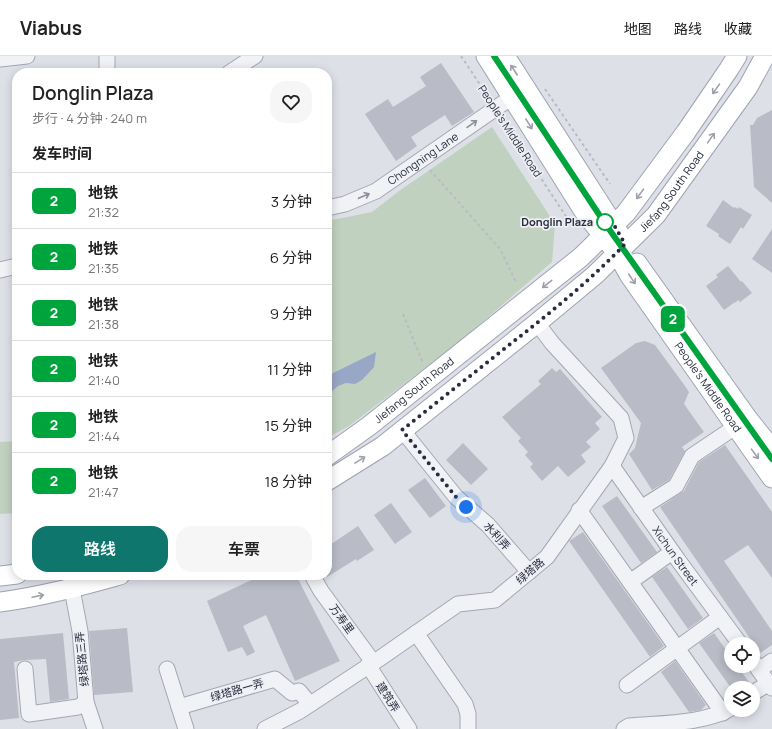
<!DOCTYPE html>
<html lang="zh">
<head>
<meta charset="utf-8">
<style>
	body { margin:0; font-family:Manrope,"Noto Sans SC",sans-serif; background:#f6f6f6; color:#222; height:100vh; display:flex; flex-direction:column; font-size:15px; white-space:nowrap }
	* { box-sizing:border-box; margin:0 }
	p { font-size:13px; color:#767676 }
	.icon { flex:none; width:22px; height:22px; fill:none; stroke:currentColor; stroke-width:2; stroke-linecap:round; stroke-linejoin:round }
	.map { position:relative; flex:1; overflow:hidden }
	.panel { position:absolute; left:12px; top:12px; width:320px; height:512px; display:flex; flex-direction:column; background:#fff; border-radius:16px; box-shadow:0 2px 10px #0003 }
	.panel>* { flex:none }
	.badge { padding:0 8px; border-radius:6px; font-size:14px; line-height:26px }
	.fabs { position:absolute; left:724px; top:581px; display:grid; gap:8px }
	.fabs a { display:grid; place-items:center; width:36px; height:36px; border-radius:50%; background:#fff; box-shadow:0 2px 10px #0003; font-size:20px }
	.you { position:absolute; width:20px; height:20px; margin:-10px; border:3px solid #fff; border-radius:50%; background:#1a73e8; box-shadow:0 0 0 6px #1a73e833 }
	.map>.badge { position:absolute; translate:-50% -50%; box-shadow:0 0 0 2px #fff }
	h2 { padding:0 20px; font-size:15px; line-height:36px }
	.round { display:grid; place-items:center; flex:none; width:42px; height:42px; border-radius:16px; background:#f6f6f6 }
	.overview { display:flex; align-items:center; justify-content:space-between; height:68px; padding:0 20px }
	h1 { font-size:19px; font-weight:600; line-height:30px }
	.cta { display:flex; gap:8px; margin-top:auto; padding:8px 20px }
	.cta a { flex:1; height:46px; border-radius:16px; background:#0f766e; color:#fff; font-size:16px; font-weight:600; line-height:46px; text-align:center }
	.cta a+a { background:#f6f6f6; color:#222 }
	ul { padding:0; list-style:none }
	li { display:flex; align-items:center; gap:12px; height:56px; padding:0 20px; border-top:1px solid #e0e0e0 }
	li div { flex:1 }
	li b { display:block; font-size:15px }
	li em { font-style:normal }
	li .badge { min-width:44px; font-weight:700; text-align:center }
	header { display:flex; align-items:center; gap:24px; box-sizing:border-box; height:56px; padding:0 20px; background:#fff; border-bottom:1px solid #e0e0e0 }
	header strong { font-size:19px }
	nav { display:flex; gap:22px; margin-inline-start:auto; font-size:14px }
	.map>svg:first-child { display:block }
	.green { fill:#c1d1bf }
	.water { fill:#99a7c7 }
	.building { fill:#b9bbc7 }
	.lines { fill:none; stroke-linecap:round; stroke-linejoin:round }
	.minor-casing { stroke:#a4a6b2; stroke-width:17 }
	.major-casing { stroke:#9ea2b3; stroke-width:21 }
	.path { stroke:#b9bbc2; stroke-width:2; stroke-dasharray:3 3; stroke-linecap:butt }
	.minor { stroke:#f1f2f6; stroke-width:15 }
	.major { stroke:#fff; stroke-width:19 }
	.oneway { stroke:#9ea0a8 }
	.oneway2 { stroke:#8c8f9a }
	.line-casing { stroke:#fff; stroke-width:9 }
	.line { stroke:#00a43c; stroke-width:6 }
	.walk { stroke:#282c3e; stroke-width:4; stroke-dasharray:0 7.2 }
	.stop-dot { fill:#fff; stroke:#00a43c; stroke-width:2 }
	.labels { text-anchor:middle; stroke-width:3.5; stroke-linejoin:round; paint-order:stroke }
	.street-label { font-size:11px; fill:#282c3e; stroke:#eeeff5 }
	.stop-label { font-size:11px; font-weight:bold; fill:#282c3e; stroke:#eeeff5; text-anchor:end }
</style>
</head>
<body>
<header>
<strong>Viabus</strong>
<nav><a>地图</a><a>路线</a><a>收藏</a></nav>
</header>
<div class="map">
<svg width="772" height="673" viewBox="0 0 772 673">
	<rect width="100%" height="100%" fill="#dee0e8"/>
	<g class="green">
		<polygon points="492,71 555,168 552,206 459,286 349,370 327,382 327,165 372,156 399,135"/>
		<polygon points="17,385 17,457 0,458 0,386"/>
	</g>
	<polygon class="water" points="376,296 374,311 362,324 355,328 346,327 338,330 331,336 327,345 327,320"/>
	<g class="building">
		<polygon points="441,7 474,56 452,70 445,59 411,81 417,90 396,105 365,58 388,43 393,51 426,30 420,21"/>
		<polygon points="772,54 772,147 754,131 750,69 753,69 757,62"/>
		<polygon points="723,144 734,152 735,151 738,153 739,151 752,159 743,173 741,171 730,188 718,180 719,178 706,170"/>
		<polygon points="772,173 772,217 752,203"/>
		<polygon points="728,210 741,226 742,225 752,237 740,246 738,244 735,247 735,246 724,254 706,230 718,221 716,219"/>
		<polygon points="645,285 655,289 685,330 689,336 684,348 704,376 682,391 685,395 669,424 652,434 629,398 635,392 641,367 601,312 636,287"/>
		<polygon points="552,312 556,316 560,313 602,361 595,367 600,373 586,386 591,391 581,399 586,406 568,421 558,410 542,425 530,411 533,408 525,399 528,396 518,385 521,382 502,361 541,328 538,325"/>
		<polygon points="463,387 488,413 471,429 446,404"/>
		<polygon points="725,389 772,456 772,522 748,489 724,505 772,575 772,589 760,597 660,451 684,435 699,406"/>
		<polygon points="425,422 446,450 430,462 408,434"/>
		<polygon points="617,440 657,496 641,507 602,450"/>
		<polygon points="391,447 412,476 395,488 374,459"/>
		<polygon points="358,470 374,494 357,505 356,503 327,521 327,491"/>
		<polygon points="583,476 664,590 650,601 569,485"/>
		<polygon points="667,511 703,562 688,573 652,521"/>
		<polygon points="262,519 296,519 340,605 295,625 266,559 243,570 255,596 247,600 242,591 228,596 207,545"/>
		<polygon points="127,572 133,636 94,639 89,575"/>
		<polygon points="63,577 69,643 50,646 46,603 25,604 14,606 19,662 0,664 0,583"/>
		<polygon points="714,577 731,601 731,610 737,610 749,626 741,632 731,632 699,587"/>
		<polygon points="675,605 706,649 701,654 689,656 661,616"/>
	</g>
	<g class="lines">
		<defs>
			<g id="minor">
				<polyline points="0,3 27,0"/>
				<polyline points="107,17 107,0"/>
				<polyline points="229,17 255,0"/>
				<path id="s1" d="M327 152 345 148 376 135 512 41"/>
				<polyline points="0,214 17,210"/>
				<polyline points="402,374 456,441 488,469 529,516"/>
				<path id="s2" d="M612 410 678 504 740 588"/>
				<polyline points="641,452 676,430 692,400 744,365"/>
				<polyline points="579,454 723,657"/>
				<polyline points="312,519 321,535 373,606"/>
				<polyline points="630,526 672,496"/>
				<polyline points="72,533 80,575 86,646 95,673"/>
				<polyline points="416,577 465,648 468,658 468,673"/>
				<polyline points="753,605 759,614 772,605"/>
				<polyline points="368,609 409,673"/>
				<polyline points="25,613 29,658 78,651 86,646"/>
				<polyline points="167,613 186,673"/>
				<polyline points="759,614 772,632"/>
				<polyline points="627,629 720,561"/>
				<polyline points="753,637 769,627"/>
				<polyline points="179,651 275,623 292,637 299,635 310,648"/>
				<polyline points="265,673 300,655 379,603 458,548 495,544 547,501 612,410 626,382 621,362 552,287 537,267"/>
				<path d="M624 673 629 670C660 667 705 668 731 652"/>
			</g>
			<g id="major">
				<path id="s3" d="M486 0 585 157 617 197 630 220 772 422"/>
				<polyline points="505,0 620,179"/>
				<polyline points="637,207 748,363 772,393"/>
				<path id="s4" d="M327 400 369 370 581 201 626 157 686 76 729 13 737 0"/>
				<path id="s5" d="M327 425 383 390 537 267 595 219 656 159 748 31 765 0"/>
				<polyline points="0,520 17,518"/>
				<path d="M0 546C41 541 80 530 120 519"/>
			</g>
		</defs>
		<use href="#minor" class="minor-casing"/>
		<use href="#major" class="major-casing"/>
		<g class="path">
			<polyline points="461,0 489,42"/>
			<polyline points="545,33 610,128"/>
			<polyline points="502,63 573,171"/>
			<polyline points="430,114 500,193 516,226"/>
			<polyline points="403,258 423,307"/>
		</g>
		<use href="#minor" class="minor"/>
		<use href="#major" class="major"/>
	</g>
	<defs><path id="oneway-shaft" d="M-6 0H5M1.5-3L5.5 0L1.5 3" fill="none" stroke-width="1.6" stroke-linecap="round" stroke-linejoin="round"/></defs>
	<g class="oneway">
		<use href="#oneway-shaft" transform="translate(514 14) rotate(-123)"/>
		<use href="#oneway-shaft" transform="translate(716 33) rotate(125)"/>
		<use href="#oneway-shaft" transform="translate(529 68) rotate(58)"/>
		<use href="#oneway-shaft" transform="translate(711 82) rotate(-55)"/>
		<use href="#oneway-shaft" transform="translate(640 138) rotate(126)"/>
		<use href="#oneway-shaft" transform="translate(632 223) rotate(56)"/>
		<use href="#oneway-shaft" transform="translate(547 228) rotate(142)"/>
		<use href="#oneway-shaft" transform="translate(755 398) rotate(54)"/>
		<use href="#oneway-shaft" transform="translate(360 404) rotate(-32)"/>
		<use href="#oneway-shaft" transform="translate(38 540) rotate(-12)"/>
	</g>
	<g class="oneway2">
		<use href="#oneway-shaft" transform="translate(472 68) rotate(-35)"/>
		<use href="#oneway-shaft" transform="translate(364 140) rotate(-23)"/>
	</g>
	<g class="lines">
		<defs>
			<polyline id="line" points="494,0 604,166 772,403"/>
		</defs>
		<use href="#line" class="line-casing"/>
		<use href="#line" class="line"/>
		<path class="walk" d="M466 451 456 441 402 374C436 347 470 320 504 293 546 260 588 227 625 188L614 169 605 166"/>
	</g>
	<circle class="stop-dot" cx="605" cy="166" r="8"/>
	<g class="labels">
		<g class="street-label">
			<text transform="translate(510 75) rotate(57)" y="4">People's Middle Road</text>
			<text dy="4" stroke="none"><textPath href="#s1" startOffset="109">Chongning Lane</textPath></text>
			<text dy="4" stroke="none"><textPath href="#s5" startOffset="452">Jiefang South Road</textPath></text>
			<text dy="4" stroke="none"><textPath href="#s3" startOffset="399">People's Middle Road</textPath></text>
			<text dy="4" stroke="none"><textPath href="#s4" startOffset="109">Jiefang South Road</textPath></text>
			<text transform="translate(497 480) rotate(48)" y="4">水利弄</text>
			<text dy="4" stroke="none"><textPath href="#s2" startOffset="110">Xichun Street</textPath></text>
			<text transform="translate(530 515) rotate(-40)" y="4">绿塔路</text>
			<text transform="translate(342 563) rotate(54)" y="4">万寿里</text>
			<text transform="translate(82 603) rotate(-96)" y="4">绿塔路三弄</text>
			<text transform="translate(237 634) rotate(-16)" y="4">绿塔路一弄</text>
			<text transform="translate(388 641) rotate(58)" y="4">建筑弄</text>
		</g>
		<g class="stop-label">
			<text x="593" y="170">Donglin Plaza</text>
		</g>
	</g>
</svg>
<div class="fabs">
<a><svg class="icon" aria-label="locate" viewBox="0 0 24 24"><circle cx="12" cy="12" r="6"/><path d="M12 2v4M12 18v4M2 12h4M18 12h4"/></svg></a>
<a><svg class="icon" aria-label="layers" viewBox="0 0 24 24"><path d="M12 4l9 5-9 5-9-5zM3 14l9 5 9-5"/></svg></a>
</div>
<div class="you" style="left:466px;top:451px"></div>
<b class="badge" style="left:673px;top:263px;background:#00a43c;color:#fff">2</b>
<section class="panel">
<div class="overview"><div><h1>Donglin Plaza</h1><p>步行 · 4 分钟 · 240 m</p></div><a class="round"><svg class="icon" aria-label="heart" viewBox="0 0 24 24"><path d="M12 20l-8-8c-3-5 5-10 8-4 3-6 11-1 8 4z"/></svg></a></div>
<h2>发车时间</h2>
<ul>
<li><span class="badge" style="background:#00a43c;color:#fff">2</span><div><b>地铁</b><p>21:32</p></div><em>3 分钟</em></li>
<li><span class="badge" style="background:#00a43c;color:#fff">2</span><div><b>地铁</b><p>21:35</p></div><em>6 分钟</em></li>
<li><span class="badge" style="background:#00a43c;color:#fff">2</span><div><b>地铁</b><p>21:38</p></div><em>9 分钟</em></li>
<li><span class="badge" style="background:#00a43c;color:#fff">2</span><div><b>地铁</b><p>21:40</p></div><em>11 分钟</em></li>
<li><span class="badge" style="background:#00a43c;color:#fff">2</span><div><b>地铁</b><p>21:44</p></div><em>15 分钟</em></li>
<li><span class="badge" style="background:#00a43c;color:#fff">2</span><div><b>地铁</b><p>21:47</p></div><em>18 分钟</em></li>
</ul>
<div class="cta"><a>路线</a><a>车票</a></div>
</section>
</div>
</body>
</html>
